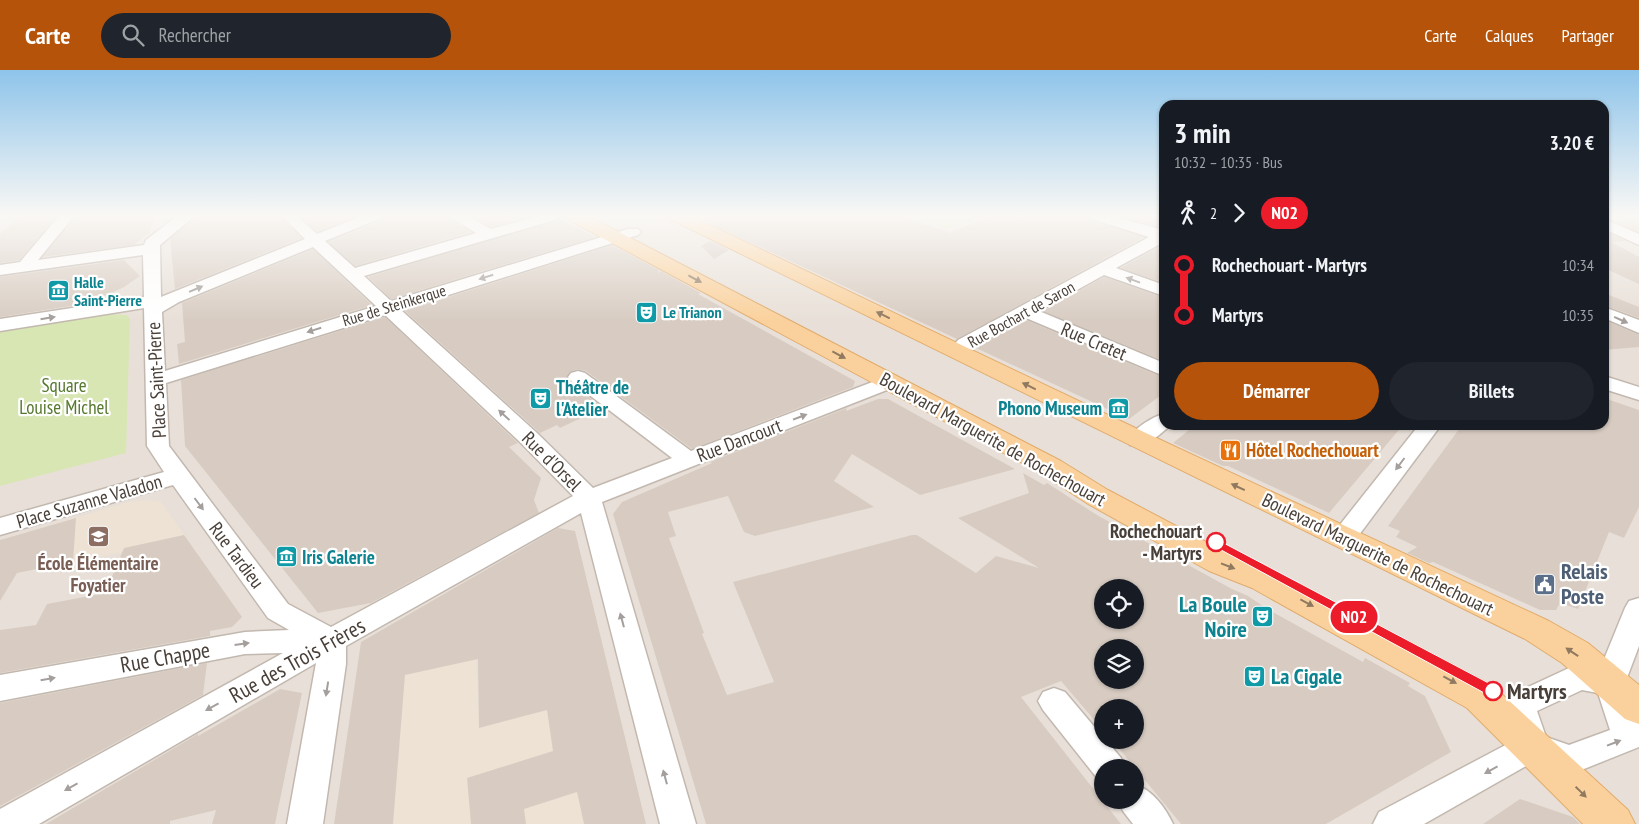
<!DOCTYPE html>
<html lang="fr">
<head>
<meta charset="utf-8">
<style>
	body { margin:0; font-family:"PT Sans Narrow",sans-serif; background:#20242c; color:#f1f3f6; height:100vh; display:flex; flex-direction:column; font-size:19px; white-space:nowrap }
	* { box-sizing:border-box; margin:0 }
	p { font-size:16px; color:#9ea1a6 }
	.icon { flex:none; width:28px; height:28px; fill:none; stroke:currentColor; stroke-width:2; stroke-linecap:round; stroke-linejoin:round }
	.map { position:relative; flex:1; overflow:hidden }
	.side { position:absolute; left:1159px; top:30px; width:450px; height:330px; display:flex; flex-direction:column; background:#171b24; border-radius:15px; box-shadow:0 1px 4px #0004 }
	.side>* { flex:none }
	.badge { padding:0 10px; border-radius:16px; font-size:18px; line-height:32px }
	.buttons { position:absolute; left:1094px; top:509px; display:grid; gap:10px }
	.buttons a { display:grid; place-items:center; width:50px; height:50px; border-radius:50%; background:#171b24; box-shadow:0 1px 4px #0004; font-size:25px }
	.map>.badge { position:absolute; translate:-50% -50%; box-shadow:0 0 0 2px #fff }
	.legs { display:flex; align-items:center; gap:8px; height:55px; padding:0 15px; font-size:16px }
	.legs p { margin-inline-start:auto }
	.head { display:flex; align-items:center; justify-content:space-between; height:85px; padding:0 15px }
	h1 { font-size:28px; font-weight:700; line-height:38px }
	.button { display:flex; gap:10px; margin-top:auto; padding:10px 15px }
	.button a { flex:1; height:58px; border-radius:30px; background:#b45309; color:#fff; font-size:20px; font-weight:700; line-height:58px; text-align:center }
	.button a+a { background:#20242c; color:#f1f3f6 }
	ul { padding:0 15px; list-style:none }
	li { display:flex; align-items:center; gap:18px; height:50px; font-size:19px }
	li i { display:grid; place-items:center; width:8px; height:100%; margin:0 6px; background:currentColor }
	li i::after { content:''; width:12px; height:12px; margin:-6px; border:4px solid; border-radius:50%; background:#171b24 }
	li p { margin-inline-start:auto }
	li:first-child i { background:linear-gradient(#0000 50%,currentColor 0) }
	li:last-child i { background:linear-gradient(currentColor 50%,#0000 0) }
	header { display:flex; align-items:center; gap:30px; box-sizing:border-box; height:70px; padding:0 25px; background:#b45309; color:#fff }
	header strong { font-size:24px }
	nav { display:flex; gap:28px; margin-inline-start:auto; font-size:18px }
	.search { width:350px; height:45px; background:#20242c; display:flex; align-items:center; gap:12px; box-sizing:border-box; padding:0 18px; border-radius:28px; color:#9ea1a6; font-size:19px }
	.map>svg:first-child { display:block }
	.residential { fill:#e8e0d8; fill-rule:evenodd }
	.education { fill:#ede2d4 }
	.green { fill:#d8e6b4 }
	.building { fill:#d8ccc2; fill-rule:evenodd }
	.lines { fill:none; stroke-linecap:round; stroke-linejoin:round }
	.street-casing { stroke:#c2b8af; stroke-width:3 }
	.primary-casing { stroke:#e0ab6c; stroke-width:2 }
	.street { fill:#fff; fill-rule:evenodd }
	.primary { fill:#fad19c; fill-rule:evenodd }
	.oneway { fill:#a49f9c }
	.oneway2 { fill:#8f7960 }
	.line-1 { fill:#ed1c2a; stroke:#fff }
	.stop-1-dot { fill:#fff; stroke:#ed1c2a; stroke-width:2.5 }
	.labels { text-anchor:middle; stroke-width:4.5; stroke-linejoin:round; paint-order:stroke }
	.far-culture-label { font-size:16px; font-weight:bold; fill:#0d838f; stroke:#fff; text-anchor:start }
	.far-street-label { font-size:16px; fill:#483f38; stroke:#fff }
	.street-label { font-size:19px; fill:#483f38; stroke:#fff }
	.park-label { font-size:19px; fill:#55782d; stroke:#fff }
	.culture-label { font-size:19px; font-weight:bold; fill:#0d838f; stroke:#fff; text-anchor:start }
	.food-label { font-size:19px; font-weight:bold; fill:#c56008; stroke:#fff; text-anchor:start }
	.stop-label { font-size:19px; font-weight:bold; fill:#483f38; stroke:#fff; text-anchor:end }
	.education-label { font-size:19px; font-weight:bold; fill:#785e54; stroke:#fff }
	.near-service-label { font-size:22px; font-weight:bold; fill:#4e5e75; stroke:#fff; text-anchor:start }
	.near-culture-label { font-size:22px; font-weight:bold; fill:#0d838f; stroke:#fff; text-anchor:end }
	.near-street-label { font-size:22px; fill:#483f38; stroke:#fff }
	.near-stop-label { font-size:22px; font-weight:bold; fill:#483f38; stroke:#fff; text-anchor:start }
</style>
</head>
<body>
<header>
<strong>Carte</strong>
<div class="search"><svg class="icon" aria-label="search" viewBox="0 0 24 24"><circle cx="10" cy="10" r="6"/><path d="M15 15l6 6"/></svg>Rechercher</div>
<nav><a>Carte</a><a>Calques</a><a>Partager</a></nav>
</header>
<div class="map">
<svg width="1639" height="754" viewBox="0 0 1639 754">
	<rect width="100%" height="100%" fill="#f4efe9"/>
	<path class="residential" d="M0 146H1164V355H1604V146H1639V754H0ZM1102 518H1135V550H1102ZM1102 578H1135V610H1102ZM1102 638H1135V670H1102ZM1102 698H1135V730H1102Z"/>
	<g class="education">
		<polygon points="149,430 161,432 187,469 0,507 0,470 129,432"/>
		<polygon points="475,572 479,648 612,613 646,754 334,754 357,598"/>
	</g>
	<g class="green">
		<polygon points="912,146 980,146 948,159"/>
		<polygon points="109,244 127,245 130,249 126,383 0,416 0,262"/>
	</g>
	<g class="building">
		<polygon points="21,146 57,146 19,190 0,193 0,164"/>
		<polygon points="76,146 155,146 150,162 134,175 42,187"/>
		<polygon points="195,146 280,146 302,168 175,219 170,169 192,150"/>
		<polygon points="299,146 358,146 317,162"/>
		<polygon points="383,146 449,146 452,151 471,162 355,196 328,172 380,151"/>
		<polygon points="471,146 534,146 491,157"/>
		<polygon points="694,146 902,146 950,163 989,146 1088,146 1091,151 1144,167 957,269"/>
		<polygon points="1117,146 1164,146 1164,158"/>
		<polygon points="1639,148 1639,162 1613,151"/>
		<polygon points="560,149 595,167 391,229 368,207"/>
		<polygon points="1604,161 1626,171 1611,172 1639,187 1639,214 1604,198"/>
		<polygon points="710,171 729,180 714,189 701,176"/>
		<polygon points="1164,174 1164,213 1121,198"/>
		<polygon points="612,175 659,200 658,203 661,201 679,211 701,223 698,224 855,311 853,317 692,379 586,301 577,299 570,302 566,308 600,336 579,345 583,347 560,358 557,355 540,363 405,241"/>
		<polygon points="313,179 372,235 179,294 177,274 185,272 182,233"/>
		<polygon points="124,190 140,206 124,217 107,225 86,229 83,234 0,247 0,207"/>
		<polygon points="1104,207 1164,228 1164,291 1043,241"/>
		<polygon points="1604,223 1639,237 1639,248 1604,235"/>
		<polygon points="385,247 518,373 509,377 541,408 534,430 539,443 371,533 318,543 185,376 181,310"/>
		<polygon points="1026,250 1164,308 1164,323 1129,349 976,278"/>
		<polygon points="1604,250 1639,265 1639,277 1604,280"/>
		<polygon points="1604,328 1639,340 1639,437 1624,468 1609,462 1578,539 1560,533 1556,540 1540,540 1433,492 1429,493 1407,483 1417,477 1396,467 1400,461 1388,456 1462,355 1604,355"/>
		<path d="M878 329H888L1015 399 920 425 852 384 834 411 874 437 755 466 744 462 728 426 668 442 676 466 669 468 704 563 702 564 727 625 774 612 733 512 912 465H917L976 503 996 486 1039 498 958 448 1029 423 1023 403 1044 415 1047 413 1097 445 1232 519 1248 526 1269 540 1363 592 1365 588 1410 613 1408 616 1425 626 1451 682 1326 754H1181L1112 670H1135V638H1102V659L1061 611 1021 627 1121 754H706L613 444 622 432 712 393 710 392 847 338 846 341ZM1102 518H1135V550H1102ZM1102 578H1135V610H1102Z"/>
		<polygon points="1195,355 1403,355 1329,443 1228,396 1223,396 1173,373"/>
		<polygon points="76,448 73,492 17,503 0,531 0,470"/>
		<polygon points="558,458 575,461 646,754 584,754 577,722 524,739 526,754 471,754 467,708 553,681 547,640 479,658 478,589 405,605 393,754 334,754 361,572"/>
		<polygon points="184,465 242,547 232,557 210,561 210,566 0,603 0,560 36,555 47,534 105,523 124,478"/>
		<polygon points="207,593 203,625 0,736 0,633"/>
		<polygon points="280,619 302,623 275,754 212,754 216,740 170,751 170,754 46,754 198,664 198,666"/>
		<polygon points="1520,729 1573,747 1580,754 1483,754"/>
	</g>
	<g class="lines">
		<defs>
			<g id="street">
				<path d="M59 146H74L38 190 144 175 146 170 177 146H193L191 149 160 175 161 227 305 169 282 146H297L317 164 362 146H381L379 149 325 171 355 198 476 163 453 149 451 146H468L491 159 539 146H560L558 149 364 206 391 231 628 159H638L641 162 638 165 401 240 537 363 593 418 672 388 571 311 568 307 571 303 578 301 585 303 691 381 883 308 890 306 897 308 900 312 897 316 602 432 696 754H660L581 443 346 576V594L323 754H287L316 593 39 754H0V739L283 583 245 584 0 631V605L245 562 289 560 268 548 173 415 0 465V448L164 402 147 376 144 238 0 261V249L144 227 143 185 0 205V195L20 192ZM313 177 376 236 165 301 162 242 179 232ZM385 245 521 373 573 426 331 557 288 534 169 376 166 313Z"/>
				<polygon points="1090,146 1111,146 1164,160 1164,172 1116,198 1164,215 1164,226 1104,205 1039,241 1164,293 1164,306 1026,248 972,278 965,286 958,288 951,286 948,282 958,270 1149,167 1092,149"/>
				<polygon points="1604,149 1639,164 1639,175 1604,159"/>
				<polygon points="1604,237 1639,250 1639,263 1604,248"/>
				<polygon points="1604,306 1639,317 1639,330 1604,319"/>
				<path d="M1164 344V355H1171C1158 365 1147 379 1130 375L1127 370C1134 359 1151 347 1164 344Z"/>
				<polygon points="1419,355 1441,355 1353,473 1344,476 1335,473 1331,467 1335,461"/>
				<path d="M1639 528V576L1625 613 1639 651V677L1569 705 1535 691 1424 754H1373L1379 742 1515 670 1504 636 1511 625 1569 598 1580 595 1600 599 1625 538 1629 531ZM1582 620 1598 623 1610 660 1569 675 1546 667 1537 641Z"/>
				<polygon points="1054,618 1065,622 1102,666 1102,670 1106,670 1121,688 1125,698 1102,698 1102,710 1097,708 1043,640 1038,631 1043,622"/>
				<path d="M1135 714C1153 721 1165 737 1173 754H1133L1123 741 1118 730H1135Z"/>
			</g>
			<g id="primary">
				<polygon points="566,146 588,146 1061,391 1108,420 1231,485 1276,502 1493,616 1628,740 1635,754 1583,754 1467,638 1252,518 1209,501 1088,434 1041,403 569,150"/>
				<polygon points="669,146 691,146 1148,364 1549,551 1588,573 1639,615 1639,654 1625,649 1562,593 1525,569 672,150"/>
			</g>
		</defs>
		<use href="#street" class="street-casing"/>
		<use href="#primary" class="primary-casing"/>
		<use href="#street" class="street"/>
		<use href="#primary" class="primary"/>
	</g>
	<defs><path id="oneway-solid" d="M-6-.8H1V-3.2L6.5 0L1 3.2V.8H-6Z" transform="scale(1.25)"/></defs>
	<g class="oneway">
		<use href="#oneway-solid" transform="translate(486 207) rotate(163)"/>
		<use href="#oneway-solid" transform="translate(1133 210) rotate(-160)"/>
		<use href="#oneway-solid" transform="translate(196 219) rotate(-23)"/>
		<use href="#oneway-solid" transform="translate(48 248) rotate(-9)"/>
		<use href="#oneway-solid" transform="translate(1621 250) rotate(24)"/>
		<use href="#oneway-solid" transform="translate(314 260) rotate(163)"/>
		<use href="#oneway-solid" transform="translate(504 345) rotate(-137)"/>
		<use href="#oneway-solid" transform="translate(800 347) rotate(-21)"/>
		<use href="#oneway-solid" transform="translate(1400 394) rotate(127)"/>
		<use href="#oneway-solid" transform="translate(199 434) rotate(53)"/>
		<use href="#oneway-solid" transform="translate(622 550) rotate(-105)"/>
		<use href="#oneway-solid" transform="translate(242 574) rotate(-8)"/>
		<use href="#oneway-solid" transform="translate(48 609) rotate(-10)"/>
		<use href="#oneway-solid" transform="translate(327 619) rotate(99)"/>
		<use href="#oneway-solid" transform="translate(212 637) rotate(151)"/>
		<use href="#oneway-solid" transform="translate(1614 673) rotate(-21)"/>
		<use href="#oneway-solid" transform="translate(1491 700) rotate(151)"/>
		<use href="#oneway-solid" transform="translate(665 707) rotate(-105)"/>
		<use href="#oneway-solid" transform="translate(71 717) rotate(151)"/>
	</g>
	<g class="oneway2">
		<use href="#oneway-solid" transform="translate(695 209) rotate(28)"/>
		<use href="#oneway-solid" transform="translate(883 245) rotate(-154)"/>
		<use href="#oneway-solid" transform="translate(839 285) rotate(28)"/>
		<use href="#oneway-solid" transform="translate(1029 316) rotate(-154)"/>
		<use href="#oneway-solid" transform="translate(1238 417) rotate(-155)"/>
		<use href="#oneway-solid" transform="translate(1228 496) rotate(21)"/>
		<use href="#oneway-solid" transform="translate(1307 533) rotate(28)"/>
		<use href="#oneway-solid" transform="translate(1572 582) rotate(-146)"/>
		<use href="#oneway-solid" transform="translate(1450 610) rotate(28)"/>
		<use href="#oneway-solid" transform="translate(1581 722) rotate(44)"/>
	</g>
	<linearGradient id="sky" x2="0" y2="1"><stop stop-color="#8ec4ea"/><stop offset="0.58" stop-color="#faf8f5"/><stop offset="1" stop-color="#faf8f5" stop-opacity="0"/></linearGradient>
	<rect width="1639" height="251" fill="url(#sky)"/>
	<polygon class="line-1" points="1216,469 1498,618 1500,621 1498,625 1493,627 1488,625 1212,475 1210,472"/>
	<defs>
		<symbol id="museum-square" viewBox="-11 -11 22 22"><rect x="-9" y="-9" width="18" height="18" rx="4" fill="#0f9aa8" stroke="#fff"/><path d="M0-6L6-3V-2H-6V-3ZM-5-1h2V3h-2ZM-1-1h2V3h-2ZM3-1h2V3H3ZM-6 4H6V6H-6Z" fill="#fff"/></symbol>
		<symbol id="theatre-square" viewBox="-11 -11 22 22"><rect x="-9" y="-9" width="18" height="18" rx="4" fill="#0f9aa8" stroke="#fff"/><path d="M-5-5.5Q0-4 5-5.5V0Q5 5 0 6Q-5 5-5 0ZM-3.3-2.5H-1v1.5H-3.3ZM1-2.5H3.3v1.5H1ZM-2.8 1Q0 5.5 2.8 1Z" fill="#fff"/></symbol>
		<symbol id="restaurant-square" viewBox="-11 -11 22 22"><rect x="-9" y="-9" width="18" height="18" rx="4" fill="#e8710a" stroke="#fff"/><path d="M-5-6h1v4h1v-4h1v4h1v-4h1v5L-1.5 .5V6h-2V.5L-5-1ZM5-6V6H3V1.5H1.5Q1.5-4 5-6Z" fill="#fff"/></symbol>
		<symbol id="school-square" viewBox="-11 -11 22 22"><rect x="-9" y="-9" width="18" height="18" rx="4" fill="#8d6e63" stroke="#fff"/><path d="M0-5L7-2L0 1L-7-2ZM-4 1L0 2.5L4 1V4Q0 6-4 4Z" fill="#fff"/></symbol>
		<symbol id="civic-square" viewBox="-11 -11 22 22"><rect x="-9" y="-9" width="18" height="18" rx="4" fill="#5c6f8a" stroke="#fff"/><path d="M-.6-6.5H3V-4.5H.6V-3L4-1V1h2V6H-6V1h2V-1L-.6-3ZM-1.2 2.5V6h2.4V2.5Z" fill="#fff"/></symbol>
	</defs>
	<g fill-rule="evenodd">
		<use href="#museum-square" x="46" y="208" width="25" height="25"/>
		<use href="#theatre-square" x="634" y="230" width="25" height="25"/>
		<use href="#theatre-square" x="528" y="316" width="25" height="25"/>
		<use href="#museum-square" x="1106" y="326" width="25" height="25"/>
		<use href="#restaurant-square" x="1218" y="368" width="25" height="25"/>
		<use href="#school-square" x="86" y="454" width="25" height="25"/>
		<use href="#museum-square" x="274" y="474" width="25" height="25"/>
		<use href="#civic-square" x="1532" y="502" width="25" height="25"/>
		<use href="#theatre-square" x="1250" y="534" width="25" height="25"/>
		<use href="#theatre-square" x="1242" y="594" width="25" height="25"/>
	</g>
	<g class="stop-1-dot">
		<circle cx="1216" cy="472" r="9"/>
		<circle cx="1493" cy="621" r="9"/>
	</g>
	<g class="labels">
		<g class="far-culture-label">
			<text x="74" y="218">Halle<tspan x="74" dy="18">Saint-Pierre</tspan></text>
			<text x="663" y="248">Le Trianon</text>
		</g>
		<g class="far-street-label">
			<text transform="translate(394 235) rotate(-17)" y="6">Rue de Steinkerque</text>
			<text transform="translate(1021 244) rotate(-29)" y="6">Rue Bochart de Saron</text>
		</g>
		<g class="street-label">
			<text transform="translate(1094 271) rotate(23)" y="7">Rue Cretet</text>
			<text transform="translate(156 310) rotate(-93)" y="7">Place Saint-Pierre</text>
			<text transform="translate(993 369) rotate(29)" y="7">Boulevard Marguerite de Rochechouart</text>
			<text transform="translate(739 370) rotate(-21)" y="7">Rue Dancourt</text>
			<text transform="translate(552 391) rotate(45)" y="7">Rue d'Orsel</text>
			<text transform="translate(89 431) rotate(-16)" y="7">Place Suzanne Valadon</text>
			<text transform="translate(1378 484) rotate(26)" y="7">Boulevard Marguerite de Rochechouart</text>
			<text transform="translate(237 485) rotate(53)" y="7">Rue Tardieu</text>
		</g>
		<g class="park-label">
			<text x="64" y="322">Square<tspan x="64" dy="22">Louise Michel</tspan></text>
		</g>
		<g class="culture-label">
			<text x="556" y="324">Théâtre de<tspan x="556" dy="22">l'Atelier</tspan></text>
			<text x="1102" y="345" text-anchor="end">Phono Museum</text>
			<text x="302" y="494">Iris Galerie</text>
		</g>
		<g class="food-label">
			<text x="1246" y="387">Hôtel Rochechouart</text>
		</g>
		<g class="stop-label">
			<text x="1202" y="468">Rochechouart<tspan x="1202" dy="22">- Martyrs</tspan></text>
		</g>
		<g class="education-label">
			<text x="98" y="500">École Élémentaire<tspan x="98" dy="22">Foyatier</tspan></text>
		</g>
		<g class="near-service-label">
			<text x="1561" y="509">Relais<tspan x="1561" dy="25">Poste</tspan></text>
		</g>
		<g class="near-culture-label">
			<text x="1247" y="542">La Boule<tspan x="1247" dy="25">Noire</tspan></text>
			<text x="1271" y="614" text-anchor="start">La Cigale</text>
		</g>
		<g class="near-street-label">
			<text transform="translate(165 587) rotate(-10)" y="8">Rue Chappe</text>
			<text transform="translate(297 590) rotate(-29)" y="8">Rue des Trois Frères</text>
		</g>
		<g class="near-stop-label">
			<text x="1507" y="629">Martyrs</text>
		</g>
	</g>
</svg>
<div class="buttons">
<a><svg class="icon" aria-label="locate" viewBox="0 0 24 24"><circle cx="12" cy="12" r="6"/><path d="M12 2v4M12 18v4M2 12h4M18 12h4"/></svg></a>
<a><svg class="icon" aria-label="layers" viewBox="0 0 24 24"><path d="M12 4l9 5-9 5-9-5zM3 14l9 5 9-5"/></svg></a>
<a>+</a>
<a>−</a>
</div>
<b class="badge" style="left:1354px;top:547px;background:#ed1c2a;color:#fff">N02</b>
<section class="side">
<div class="head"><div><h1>3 min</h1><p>10:32 – 10:35 · Bus</p></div><b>3.20 €</b></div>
<div class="legs"><svg class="icon" aria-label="walk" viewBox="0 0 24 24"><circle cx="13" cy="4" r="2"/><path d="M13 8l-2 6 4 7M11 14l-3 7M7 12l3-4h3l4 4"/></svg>2<svg class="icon" aria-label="forward" viewBox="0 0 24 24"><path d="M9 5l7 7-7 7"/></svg><b class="badge" style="background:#ed1c2a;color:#fff">N02</b></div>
<ul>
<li><i style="color:#ed1c2a"></i><b>Rochechouart - Martyrs</b><p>10:34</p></li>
<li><i style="color:#ed1c2a"></i><b>Martyrs</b><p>10:35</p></li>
</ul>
<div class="button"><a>Démarrer</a><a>Billets</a></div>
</section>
</div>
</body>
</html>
